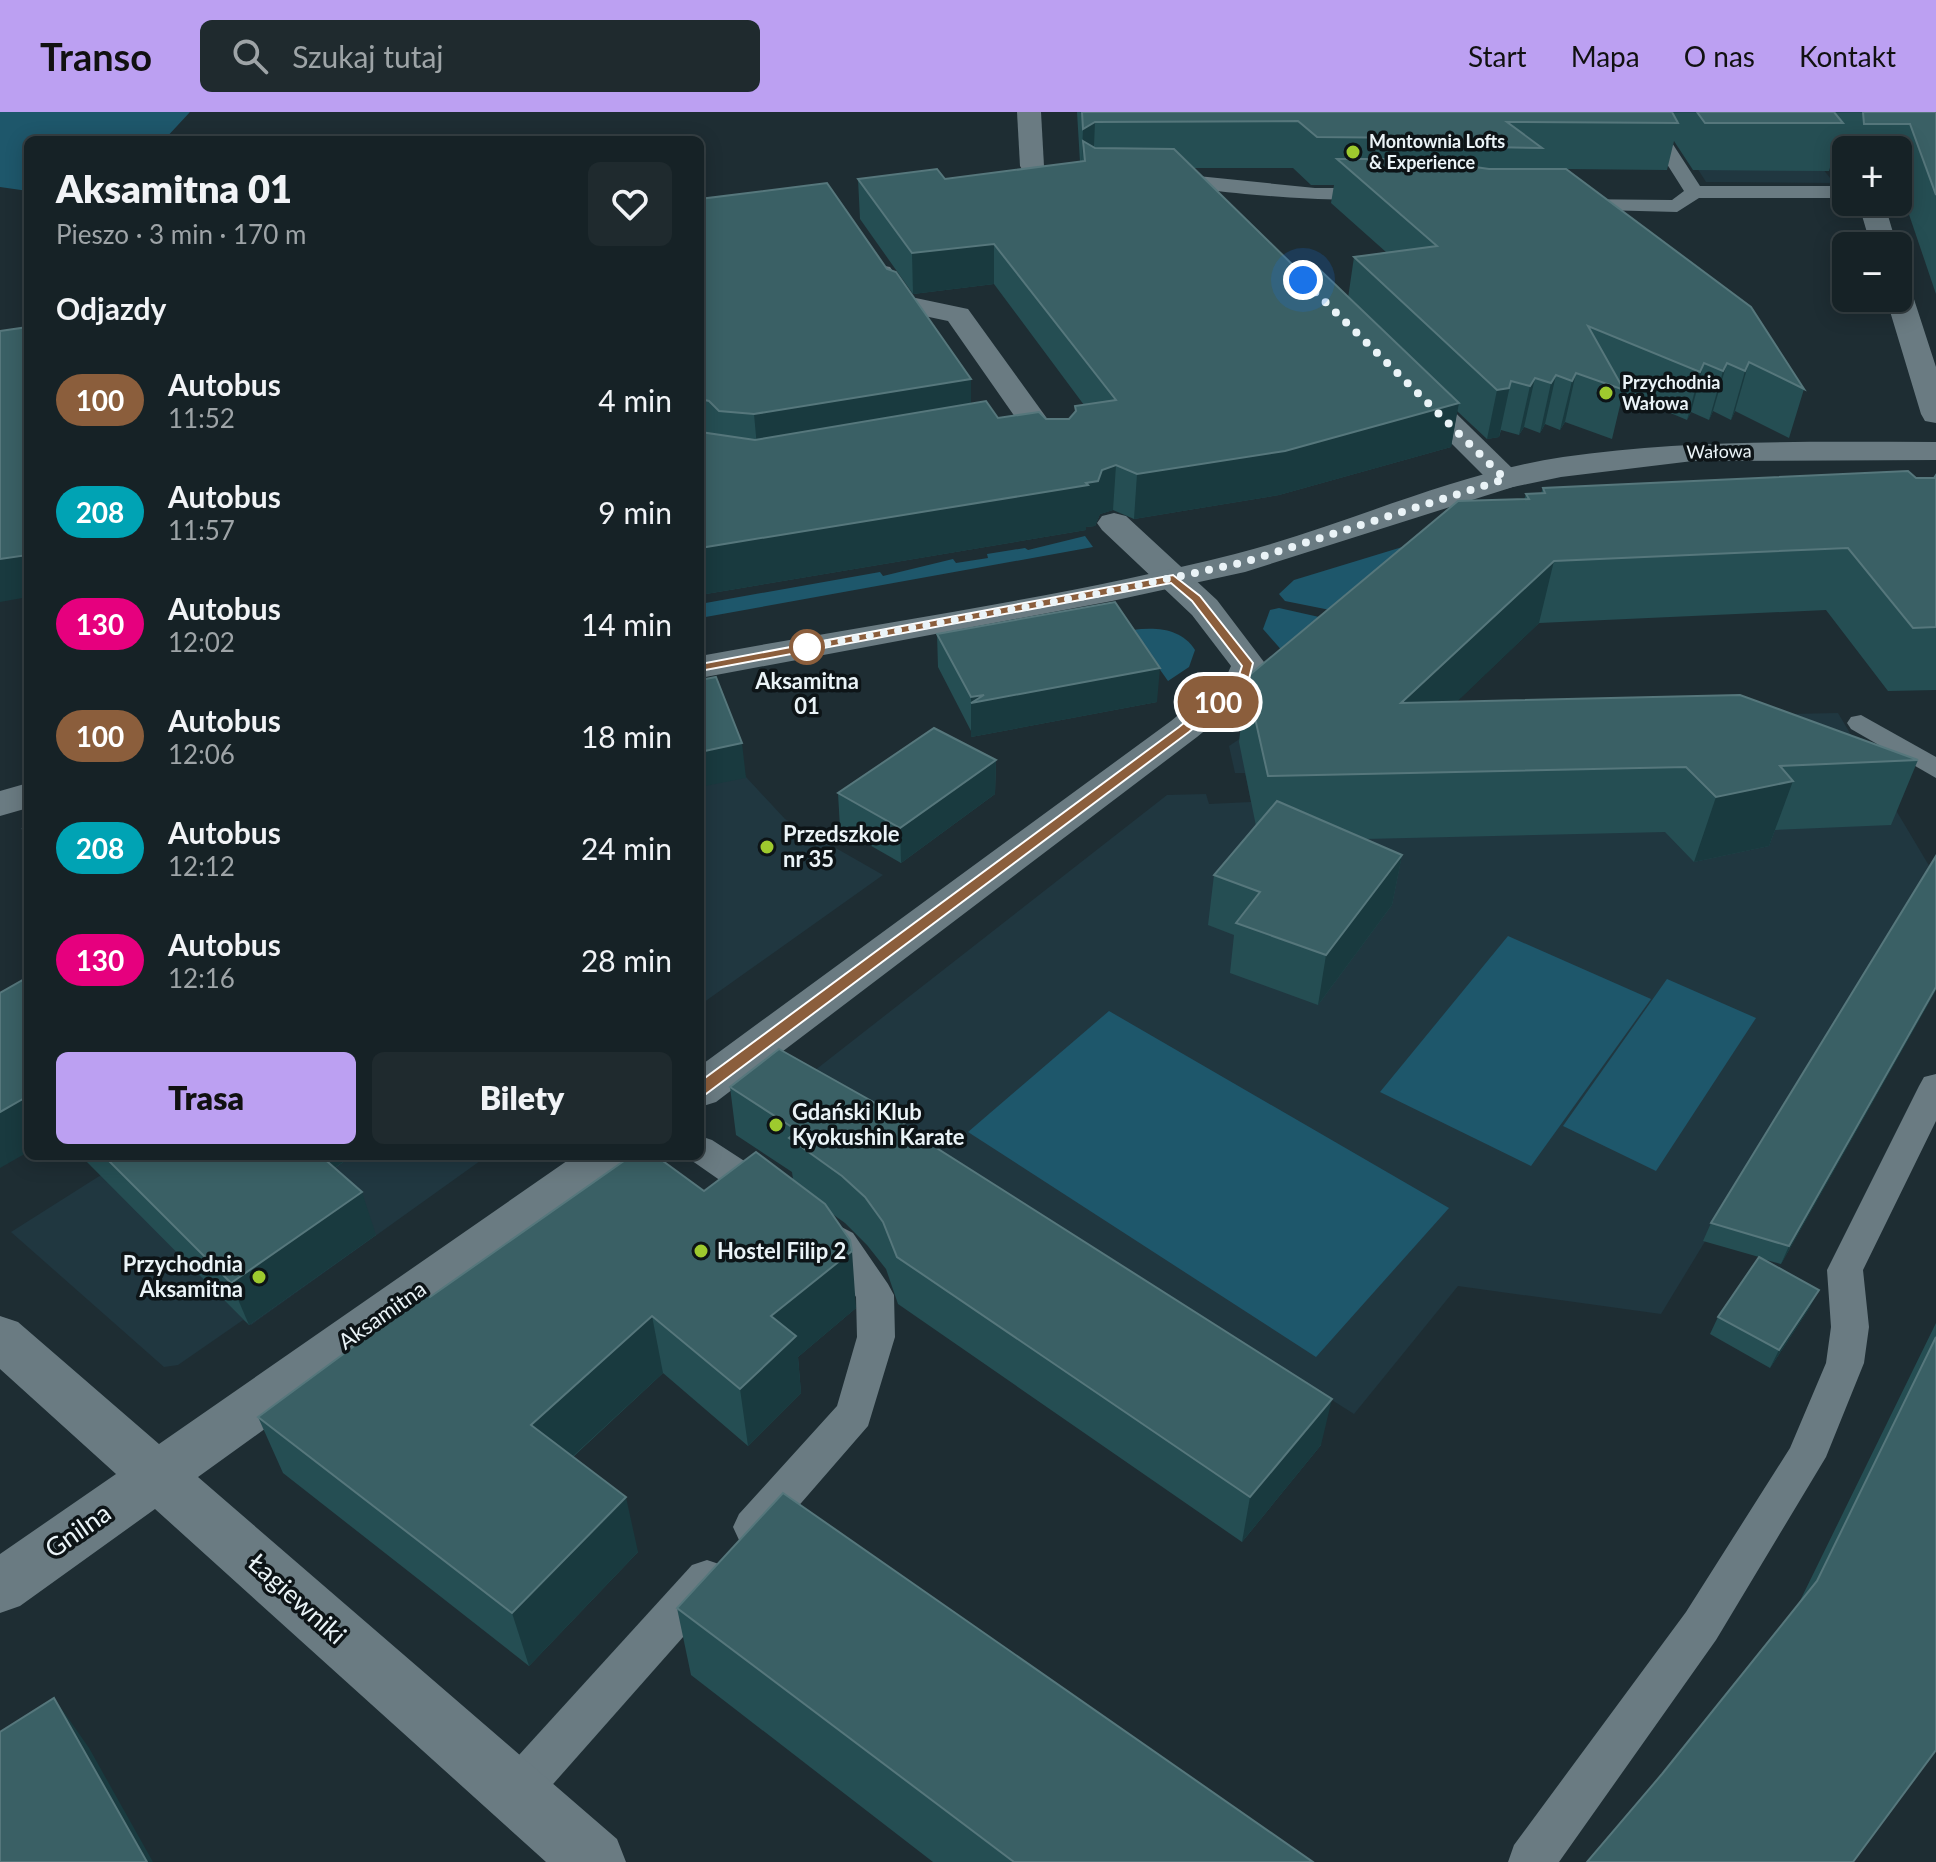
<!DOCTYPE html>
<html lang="pl">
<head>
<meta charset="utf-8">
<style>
	body { margin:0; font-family:Lato,sans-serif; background:#1f2a2e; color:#f1f3f6; height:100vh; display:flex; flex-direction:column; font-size:30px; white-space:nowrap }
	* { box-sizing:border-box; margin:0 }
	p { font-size:26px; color:#9ea4a7 }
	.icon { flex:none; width:44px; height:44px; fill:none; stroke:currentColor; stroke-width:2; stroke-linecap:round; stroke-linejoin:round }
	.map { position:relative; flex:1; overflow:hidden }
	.panel { position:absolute; left:24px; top:24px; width:680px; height:1024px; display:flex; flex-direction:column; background:#162226; border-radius:12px; box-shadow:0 4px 20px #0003,0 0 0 2px #353f43 }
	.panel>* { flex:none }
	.badge { padding:0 16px; border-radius:26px; font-size:28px; line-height:52px }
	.buttons { position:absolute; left:1832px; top:24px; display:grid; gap:16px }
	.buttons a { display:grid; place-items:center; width:80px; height:80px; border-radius:12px; background:#162226; box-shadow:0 4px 20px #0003,0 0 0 2px #353f43; font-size:40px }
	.you { position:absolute; width:40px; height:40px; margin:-20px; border:6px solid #fff; border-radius:50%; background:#1a73e8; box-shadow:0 0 0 12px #1a73e833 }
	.map>.badge { position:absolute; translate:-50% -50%; box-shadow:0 0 0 4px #fff }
	h2 { padding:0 32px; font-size:30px; line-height:72px }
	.round { display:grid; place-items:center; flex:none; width:84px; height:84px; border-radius:12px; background:#1f2a2e }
	.overview { display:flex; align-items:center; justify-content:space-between; height:136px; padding:0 32px }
	h1 { font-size:38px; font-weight:800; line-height:60px }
	.action { display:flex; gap:16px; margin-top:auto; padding:16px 32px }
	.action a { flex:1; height:92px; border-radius:12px; background:#bca0f2; color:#111; font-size:32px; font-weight:800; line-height:92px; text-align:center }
	.action a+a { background:#1f2a2e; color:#f1f3f6 }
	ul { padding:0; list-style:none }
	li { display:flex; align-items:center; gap:24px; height:112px; padding:0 32px }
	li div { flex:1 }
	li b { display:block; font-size:30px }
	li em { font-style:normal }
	li .badge { min-width:88px; font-weight:700; text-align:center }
	header { display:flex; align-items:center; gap:48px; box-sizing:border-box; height:112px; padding:0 40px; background:#bca0f2; color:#111 }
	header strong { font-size:38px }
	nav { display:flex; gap:44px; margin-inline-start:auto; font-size:28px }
	.search { width:560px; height:72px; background:#1f2a2e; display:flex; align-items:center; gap:20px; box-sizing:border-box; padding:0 28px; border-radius:12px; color:#9ea4a7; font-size:30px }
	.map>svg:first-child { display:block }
	.built { fill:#203740 }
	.green { fill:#1e576b }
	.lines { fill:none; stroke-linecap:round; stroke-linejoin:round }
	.service { fill:#6a7b82; fill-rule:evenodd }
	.pedestrian { fill:#6a7b82; fill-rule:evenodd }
	.minor { fill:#6a7b82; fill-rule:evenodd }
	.tertiary { fill:#6a7b82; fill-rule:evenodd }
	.wall { fill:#254e53; fill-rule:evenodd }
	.shaded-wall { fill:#193a3f }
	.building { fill:#3a6065; stroke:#56777c; stroke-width:2 }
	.line { fill:#8b5e3c; stroke:#fff; stroke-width:2 }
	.walk { stroke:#eaf3f7; stroke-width:8; stroke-dasharray:0 14.4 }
	.poi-dot { fill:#9eca2e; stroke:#0d1417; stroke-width:3 }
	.stop-dot { fill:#fff; stroke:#8b5e3c; stroke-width:4 }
	.labels { text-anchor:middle; stroke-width:7; stroke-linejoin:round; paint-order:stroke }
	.far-poi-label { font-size:18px; font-weight:bold; fill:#eaf3f7; stroke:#0d1417; text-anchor:start }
	.far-street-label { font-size:18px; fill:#eaf3f7; stroke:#0d1417 }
	.stop-label { font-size:22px; font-weight:bold; fill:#eaf3f7; stroke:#0d1417 }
	.poi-label { font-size:22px; font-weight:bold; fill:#eaf3f7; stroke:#0d1417; text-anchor:start }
	.street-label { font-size:22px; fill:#eaf3f7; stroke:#0d1417 }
	.near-street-label { font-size:26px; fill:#eaf3f7; stroke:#0d1417 }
</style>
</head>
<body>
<header>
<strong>Transo</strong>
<div class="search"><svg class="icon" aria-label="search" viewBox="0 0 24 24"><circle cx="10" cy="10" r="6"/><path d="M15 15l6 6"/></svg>Szukaj tutaj</div>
<nav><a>Start</a><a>Mapa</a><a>O nas</a><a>Kontakt</a></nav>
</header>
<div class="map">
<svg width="1936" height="1750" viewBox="0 0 1936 1750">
	<rect width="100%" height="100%" fill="#1e2d33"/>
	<g class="built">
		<polygon points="1662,0 1778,0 1834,71 1706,70"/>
		<polygon points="720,599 746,665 785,707 883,763 700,893 700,603"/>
		<polygon points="1838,601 1931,757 1661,1202 1458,1174 1354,1302 814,959 1167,683 1206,682 1209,692 1251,690 1245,661 1235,661 1229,634 1259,614"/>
		<polygon points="131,1044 487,1044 251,1213 243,1208 178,1253 164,1255 11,1120"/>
	</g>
	<g class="green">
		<polygon points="0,0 190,0 164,28 28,28 28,79 0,75"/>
		<polygon points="1085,424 1093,435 700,506 700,492 880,460 883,464 953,447 956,451 988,446 987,442 1025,436 1028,438"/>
		<polygon points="1422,429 1335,499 1285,489 1279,482 1294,468"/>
		<polygon points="1279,496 1328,507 1285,542 1263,517 1270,498"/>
		<path d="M1132 518C1156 515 1181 516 1195 538L1189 555 1168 569Z"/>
		<polygon points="1508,824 1651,887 1531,1054 1380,980"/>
		<polygon points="1667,867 1756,906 1656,1059 1563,1014"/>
		<polygon points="1109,899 1449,1096 1316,1245 968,1020"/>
	</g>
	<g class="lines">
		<g class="service">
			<polygon points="1634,0 1652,0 1700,74 1846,74 1846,86 1699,86 1677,100 1563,97 1563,89 1570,87 1672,88 1684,79"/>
			<path d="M1168 61 1315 76H1376L1385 82C1371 97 1190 78 1161 71V63Z"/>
			<polygon points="1861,603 1936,645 1936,666 1851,617 1847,611 1851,605"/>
			<polygon points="1936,962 1936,1009 1863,1158 1869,1215 1864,1251 1826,1345 1716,1528 1559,1750 1508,1750 1514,1733 1686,1500 1790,1336 1826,1251 1831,1215 1827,1158 1919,974 1924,965"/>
			<polygon points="700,1024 712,1028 780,1072 785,1082 780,1092 767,1096 754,1092 688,1046 700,1044"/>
			<polygon points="822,1105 853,1121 888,1172 894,1183 895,1225 868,1314 769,1428 754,1433 739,1428 733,1415 739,1402 837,1294 857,1225 856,1185 827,1141 809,1129 804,1119 809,1109"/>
			<polygon points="707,1448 722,1453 728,1467 722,1481 531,1697 515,1704 499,1697 492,1681 499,1665 692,1453"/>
		</g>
		<polygon class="pedestrian" points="1017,0 1041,0 1044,54 1041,59 1023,59 1020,54"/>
		<g class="minor">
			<polygon points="1786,0 1811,0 1846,43 1846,67 1837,64"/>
			<polygon points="1858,90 1884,90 1897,134 1871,134"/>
			<polygon points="880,153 890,155 911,185 968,197 1072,341 1067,348 1045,348 948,209 891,197 866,161 870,155"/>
			<polygon points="1898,173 1908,175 1912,181 1936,255 1936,311 1925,309 1921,302 1886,186 1898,186"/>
			<polygon points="1413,267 1424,270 1516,360 1521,367 1516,374 1505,377 1494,374 1402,282 1398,276 1402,270"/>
			<polygon points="1114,401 1126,404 1217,488 1267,554 1257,576 1197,625 716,990 700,995 700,954 1171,609 1227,563 1231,554 1192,503 1102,418 1097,411 1102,404"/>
			<polygon points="574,1044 633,1044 626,1057 198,1365 617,1727 626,1750 546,1750 155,1397 20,1494 0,1501 0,1442 116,1362 0,1257 0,1204 18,1210 159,1332"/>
		</g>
		<g class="tertiary">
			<path d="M1936 330V348L1693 349 1561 365 1513 375 1245 460 1112 489 700 566V544C878 511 1060 486 1235 442 1345 414 1450 362 1563 345 1687 327 1811 330 1936 330Z"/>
			<polygon points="28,671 28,696 0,704 0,679"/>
		</g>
	</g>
	<g class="wall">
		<path d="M1077 0H1936V182L1898 70V38H1846L1838 29 1829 59 1693 58 1674 29 1667 58 1562 57 1804 277 1789 326 1735 299 1731 308 1713 299 1709 308 1691 300 1687 308 1623 281 1612 327 1565 310 1560 318 1545 312 1540 321 1524 315 1519 323 1501 318 1499 325 1487 327 1457 299 1451 335 1279 383 1134 407 1113 398 1100 402 1095 414 1086 415V418L700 483V87L887 157 971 267V291L998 306 1069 307 1075 300V294L1084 293 994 172 913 182 860 107 858 67H945L1080 50ZM1194 56H1293L1311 73H1334L1331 91 1386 140 1354 145 1348 186 1298 158Z"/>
		<polygon points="1936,363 1936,578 1888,579 1826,498 1539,511 1457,589 1918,648 1891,713 1775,718 1769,734 1694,750 1665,720 1364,727 1402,743 1392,793 1318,893 1230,861 1234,823 1208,813 1214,763 1256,714 1239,630 1246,566 1524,388 1526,382 1541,381 1543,376 1934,366"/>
		<polygon points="937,522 1157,590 971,625 971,619 938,555"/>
		<polygon points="996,648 995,682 901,751 840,716 838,681"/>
		<polygon points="1936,744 1936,878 1781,1152 1759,1146 1810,1195 1770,1256 1710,1222 1718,1205 1759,1145 1703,1129 1711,1111"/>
		<polygon points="730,975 908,1017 1321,1333 1242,1430 898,1192 886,1157 867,1133 845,1111 831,1101 856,1196 798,1245 801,1281 748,1334 663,1261 573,1345 638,1440 529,1554 283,1361 258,1305 430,1185 704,1079 793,1067 792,1060 736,1023"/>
		<polygon points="81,1044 352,1044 335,1056 376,1123 249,1213"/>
		<polygon points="1936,1211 1936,1638 1662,1662 1798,1493"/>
		<polygon points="677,1496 1313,1750 933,1750 691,1563"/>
	</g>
	<g class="shaded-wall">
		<polygon points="1095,10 1093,57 1083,29 1081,65 1083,17"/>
		<polygon points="994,132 994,172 913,182 912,141"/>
		<polygon points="1749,250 1735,299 1731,308 1745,259"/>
		<polygon points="1704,251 1691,300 1687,308 1700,260"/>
		<polygon points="1727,251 1713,299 1709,308 1723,259"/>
		<polygon points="1576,261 1565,310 1560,318 1572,269"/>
		<polygon points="1556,263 1545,312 1540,321 1551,271"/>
		<polygon points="1535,266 1524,315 1519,323 1530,274"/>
		<polygon points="971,267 971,310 758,346 754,302"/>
		<polygon points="1511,269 1499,325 1487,327 1497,278"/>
		<polygon points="1459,291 1451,335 1279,383 1134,407 1137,362"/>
		<polygon points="1116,353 1113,398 1100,402 1095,414 1086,415 1086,418 700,483 700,436 1086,371 1102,358"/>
		<polygon points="28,443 28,485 0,490 0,447"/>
		<polygon points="1554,449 1539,511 1389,655 1401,591"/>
		<polygon points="1160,556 1157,590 971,625 971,585"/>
		<polygon points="742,631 746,666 700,675 700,640"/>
		<polygon points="996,648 995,682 901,751 900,716"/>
		<polygon points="1793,669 1769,734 1694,750 1716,685"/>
		<polygon points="1402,743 1392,793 1318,893 1326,843"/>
		<polygon points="1936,875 1936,878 1781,1152 1789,1134"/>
		<polygon points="28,984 28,1040 0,1056 0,1000"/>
		<polygon points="307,1044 352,1044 315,1069"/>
		<polygon points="362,1080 376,1123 249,1213 231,1171"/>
		<polygon points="852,1139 856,1196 798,1245 801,1281 748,1334 740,1277 771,1204"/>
		<polygon points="1819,1178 1810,1195 1770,1256 1779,1238"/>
		<polygon points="652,1204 663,1261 546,1369 531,1313"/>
		<polygon points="1332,1287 1321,1333 1242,1430 1250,1385"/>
		<polygon points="626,1385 638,1440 529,1554 512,1501"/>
		<polygon points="54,1586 89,1636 153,1750 147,1750"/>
	</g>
	<g class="building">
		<polygon points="1082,0 1672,0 1678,11 1507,10 1542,36 1490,35 1420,26 1317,25 1298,9 1095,10 1083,17"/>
		<polygon points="1697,0 1834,0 1843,11 1705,11"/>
		<polygon points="1863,0 1936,0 1936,83 1910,12 1864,12"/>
		<polygon points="1083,29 1095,36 1174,37 1298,158 1317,155 1459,291 1285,339 1137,362 1116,353 1102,358 1098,369 1086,371 1088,373 700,436 700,320 755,328 986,289 998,306 1039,300 1046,307 1069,307 1076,299 1075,294 1116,288 994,132 912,141 858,67 937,57 945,67 1085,49"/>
		<polygon points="1337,47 1420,47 1489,57 1566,57 1751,195 1804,277 1749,250 1745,259 1727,251 1723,259 1704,251 1700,260 1588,214 1624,278 1576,261 1572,269 1556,263 1551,271 1535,266 1530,274 1511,269 1509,276 1497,278 1354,145 1437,134"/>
		<polygon points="827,71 887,157 896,160 971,267 754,302 719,299 709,289 700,287 700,87"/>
		<polygon points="28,215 28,443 0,447 0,219"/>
		<polygon points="1908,359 1916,366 1934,366 1936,363 1936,515 1913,516 1848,436 1554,449 1401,591 1740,583 1918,648 1780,654 1793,669 1716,685 1686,655 1268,664 1246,566 1458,389 1529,387 1526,382 1545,381 1543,376"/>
		<polygon points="1115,490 1160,556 971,591 984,583 971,585 937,522"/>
		<polygon points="716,565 742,631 700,640 700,568"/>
		<polygon points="934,616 996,648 900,716 838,681"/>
		<polygon points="1277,689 1402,743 1326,843 1236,811 1260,780 1214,763"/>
		<polygon points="28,714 28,722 23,717"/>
		<polygon points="1936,744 1936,875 1789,1134 1711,1111"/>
		<polygon points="28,865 28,984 0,1000 0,881"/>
		<polygon points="779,937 907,1009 902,1014 1332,1287 1250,1385 897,1145 883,1110 865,1085 842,1064 789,1026 798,1019 730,975"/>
		<polygon points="756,1040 825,1092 850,1128 852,1139 771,1204 796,1224 740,1277 652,1204 531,1313 626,1385 512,1501 258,1305 426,1181 430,1185 631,1044 656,1044 704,1079"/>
		<polygon points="104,1044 321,1044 362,1080 231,1171"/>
		<polygon points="1759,1145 1819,1178 1779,1238 1718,1205"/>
		<polygon points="1936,1225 1936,1638 1853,1750 1587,1750 1662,1662 1817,1469"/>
		<polygon points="783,1381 1313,1750 1014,1750 677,1496"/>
		<polygon points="54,1586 147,1750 0,1750 0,1620"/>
	</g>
	<polygon class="line" points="1173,463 1200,484 1253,551 1248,571 1189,620 706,982 694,982 694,974 1179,615 1238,566 1242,554 1192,489 1171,471 700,559 695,558 695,553"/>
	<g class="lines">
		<polyline class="walk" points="807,535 803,536 1112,479 1245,450 1505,367 1303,168"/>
	</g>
	<g class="poi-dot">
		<circle cx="1353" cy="40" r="8"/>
		<circle cx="1606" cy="281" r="8"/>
		<circle cx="767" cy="735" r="8"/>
		<circle cx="776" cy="1013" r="8"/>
		<circle cx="701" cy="1139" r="8"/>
		<circle cx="259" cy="1165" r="8"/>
	</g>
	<circle class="stop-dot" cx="807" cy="535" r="16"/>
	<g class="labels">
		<g class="far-poi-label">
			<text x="1369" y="36">Montownia Lofts<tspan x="1369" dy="21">&amp; Experience</tspan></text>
			<text x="1622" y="277">Przychodnia<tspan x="1622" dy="21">Wałowa</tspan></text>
		</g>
		<g class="far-street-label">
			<text transform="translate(1719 340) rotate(-1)" y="6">Wałowa</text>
		</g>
		<g class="stop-label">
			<text x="807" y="577">Aksamitna<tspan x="807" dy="25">01</tspan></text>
		</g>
		<g class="poi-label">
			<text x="783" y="730">Przedszkole<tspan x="783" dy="25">nr 35</tspan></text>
			<text x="792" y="1008">Gdański Klub<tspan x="792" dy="25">Kyokushin Karate</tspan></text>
			<text x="717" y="1147">Hostel Filip 2</text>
			<text x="243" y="1160" text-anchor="end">Przychodnia<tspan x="243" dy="25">Aksamitna</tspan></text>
		</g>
		<g class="street-label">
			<text transform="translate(382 1203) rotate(-35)" y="8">Aksamitna</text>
		</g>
		<g class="near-street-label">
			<text transform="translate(78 1419) rotate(-35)" y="9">Gnilna</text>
			<text transform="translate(297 1487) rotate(42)" y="9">Łagiewniki</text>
		</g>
	</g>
</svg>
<div class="buttons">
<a>+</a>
<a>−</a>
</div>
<div class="you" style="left:1303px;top:168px"></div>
<b class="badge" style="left:1218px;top:590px;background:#8b5e3c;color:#fff">100</b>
<section class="panel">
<div class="overview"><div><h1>Aksamitna 01</h1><p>Pieszo · 3 min · 170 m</p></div><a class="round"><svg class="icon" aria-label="heart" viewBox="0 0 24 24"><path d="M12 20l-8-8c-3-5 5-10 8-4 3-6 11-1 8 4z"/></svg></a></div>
<h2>Odjazdy</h2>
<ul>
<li><span class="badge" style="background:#8b5e3c;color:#fff">100</span><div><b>Autobus</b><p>11:52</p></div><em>4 min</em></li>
<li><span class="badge" style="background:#00a3b4;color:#fff">208</span><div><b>Autobus</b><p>11:57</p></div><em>9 min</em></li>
<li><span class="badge" style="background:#e6007e;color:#fff">130</span><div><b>Autobus</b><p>12:02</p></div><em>14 min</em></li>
<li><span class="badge" style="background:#8b5e3c;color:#fff">100</span><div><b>Autobus</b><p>12:06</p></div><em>18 min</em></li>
<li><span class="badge" style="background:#00a3b4;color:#fff">208</span><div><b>Autobus</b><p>12:12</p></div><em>24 min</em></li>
<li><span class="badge" style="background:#e6007e;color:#fff">130</span><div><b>Autobus</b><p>12:16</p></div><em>28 min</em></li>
</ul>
<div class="action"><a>Trasa</a><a>Bilety</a></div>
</section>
</div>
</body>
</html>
